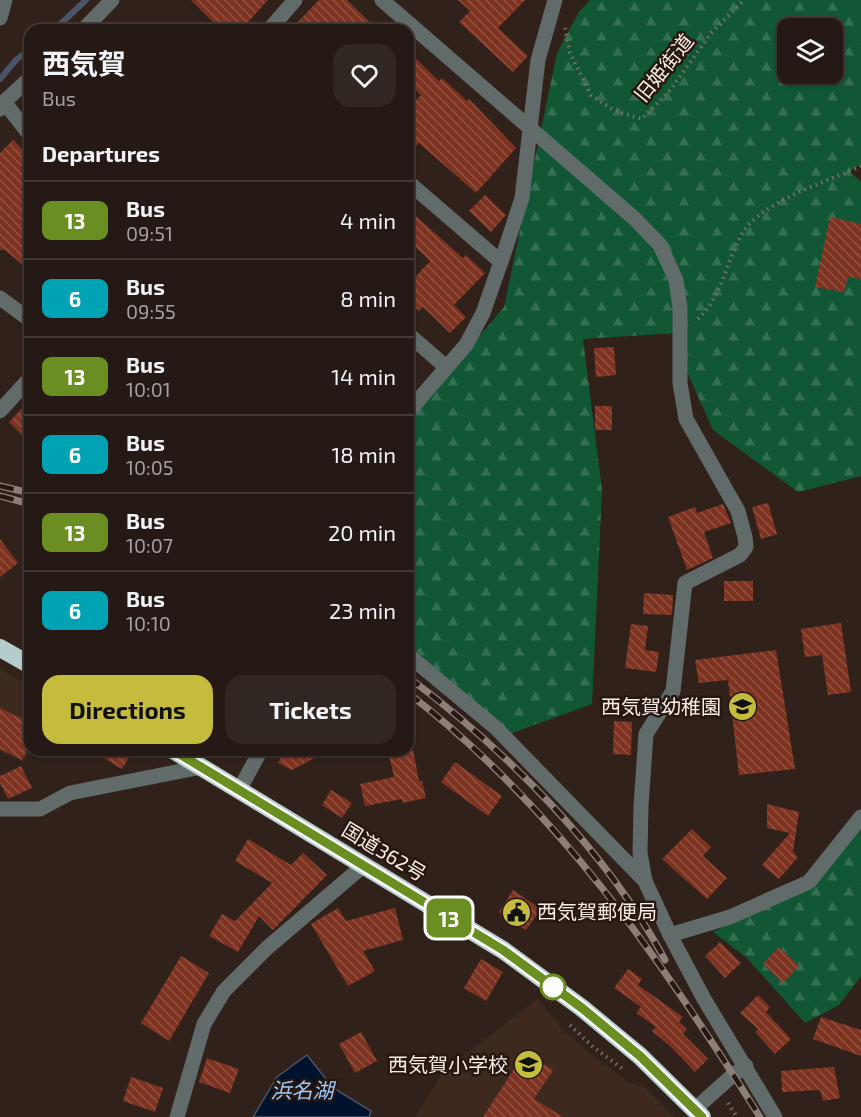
<!DOCTYPE html>
<html lang="en">
<head>
<meta charset="utf-8">
<style>
	body { margin:0; font-family:"Exo 2","Noto Sans JP",sans-serif; background:#302622; color:#f1f3f6; height:100vh; display:flex; flex-direction:column; font-size:22px; white-space:nowrap }
	* { box-sizing:border-box; margin:0 }
	p { font-size:20px; color:#a3a0a0 }
	.icon { flex:none; width:33px; height:33px; fill:none; stroke:currentColor; stroke-width:2; stroke-linecap:round; stroke-linejoin:round }
	.map { position:relative; flex:1; overflow:hidden }
	.side { position:absolute; left:24px; top:24px; width:390px; height:732px; display:flex; flex-direction:column; background:#241914; border-radius:18px; box-shadow:0 2px 4px #0004,0 0 0 2px #413834 }
	.side>* { flex:none }
	.badge { padding:0 12px; border-radius:9px; font-size:21px; line-height:39px }
	.controls { position:absolute; left:777px; top:18px; display:grid; gap:12px }
	.controls a { display:grid; place-items:center; width:66px; height:66px; border-radius:12px; background:#241914; box-shadow:0 2px 4px #0004,0 0 0 2px #413834; font-size:30px }
	.map>.badge { position:absolute; translate:-50% -50%; box-shadow:0 0 0 3px #fff }
	h2 { padding:0 18px; font-size:22px; line-height:54px }
	.round { display:grid; place-items:center; flex:none; width:63px; height:63px; border-radius:18px; background:#302622 }
	.overview { display:flex; align-items:center; justify-content:space-between; height:102px; padding:0 18px }
	h1 { font-size:28px; font-weight:700; line-height:45px }
	.action { display:flex; gap:12px; margin-top:auto; padding:12px 18px }
	.action a { flex:1; height:69px; border-radius:18px; background:#c5bc3d; color:#111; font-size:24px; font-weight:700; line-height:69px; text-align:center }
	.action a+a { background:#302622; color:#f1f3f6 }
	ul { padding:0; list-style:none }
	li { display:flex; align-items:center; gap:18px; height:78px; padding:0 18px; border-top:2px solid #413834 }
	li div { flex:1 }
	li b { display:block; font-size:22px }
	li em { font-style:normal }
	li .badge { min-width:66px; font-weight:700; text-align:center }
	.map>svg:first-child { display:block }
	.built { fill:#3e291f }
	.forest { fill:url(#forest-firs); fill-rule:evenodd }
	.water { fill:#00122e; stroke:#4a5466; stroke-width:1.5 }
	.lines { fill:none; stroke-linecap:round; stroke-linejoin:round }
	.stream { stroke:#4a5466; stroke-width:6 }
	.building { fill:url(#building-back-hatch) }
	.path { stroke:#7d6f69; stroke-width:4; stroke-dasharray:1.5 4.5; stroke-linecap:butt }
	.minor { stroke:#616b6a; stroke-width:15 }
	.highway { stroke:#b4cdcc; stroke-width:18 }
	.rail-casing { stroke:#8c7f79; stroke-width:7 }
	.rail { stroke:#261711; stroke-width:4.5; stroke-dasharray:14; stroke-linecap:butt }
	.line-casing { stroke:#fff; stroke-width:14 }
	.line { stroke:#6b8e23; stroke-width:9 }
	.stop-dot { fill:#fff; stroke:#6b8e23; stroke-width:3 }
	.labels { text-anchor:middle; stroke-width:5; stroke-linejoin:round; paint-order:stroke }
	.street-label { font-size:20px; fill:#f8ede8; stroke:#261711 }
	.poi-label { font-size:20px; fill:#f8ede8; stroke:#261711; text-anchor:end }
	.water-label { font-size:21px; font-style:italic; fill:#9fcafb; stroke:#261711 }
</style>
</head>
<body>
<div class="map">
<svg width="861" height="1117" viewBox="0 0 861 1117">
	<defs>
		<pattern id="forest-firs" width="22" height="20" patternUnits="userSpaceOnUse" patternTransform="scale(1.5)"><rect width="22" height="20" fill="#115736"/><path d="M5 1l3.5 6h-7zM16 11l3.5 6h-7z" fill="#346f53"/></pattern>
		<pattern id="building-back-hatch" width="6" height="6" patternUnits="userSpaceOnUse" patternTransform="scale(1.5)"><rect width="6" height="6" fill="#7e3321"/><path d="M-1 5l2 2M0 0l6 6M5-1l2 2" fill="none" stroke="#915141"/></pattern>
	</defs>
	<rect width="100%" height="100%" fill="#30211a"/>
	<g class="built">
		<polygon points="0,669 30,685 30,749 24,762 0,751"/>
		<polygon points="538,998 562,1029 595,1057 629,1082 646,1088 674,1117 415,1117 442,1073"/>
	</g>
	<g class="forest">
		<path d="M590 0H861V164L849 172 861 181V476L798 492 713 430 680 356 677 333 583 339 602 490 592 704 504 736 408 652V420L504 307 557 53 579 12ZM788 28H832V74H788Z"/>
		<polygon points="861,817 861,976 839,1005 805,1023 747,958 713,932 811,884"/>
	</g>
	<polygon class="water" points="307,1055 333,1088 371,1111 369,1117 253,1117 277,1077"/>
	<g class="lines">
		<g class="stream">
			<polyline points="54,30 86,0"/>
			<polyline points="0,79 16,60 30,49"/>
		</g>
	</g>
	<g class="building">
		<polygon points="191,0 268,0 241,30 221,30"/>
		<polygon points="319,0 347,0 378,30 290,30"/>
		<polygon points="458,0 525,0 498,28 528,56 513,72 459,22 470,11"/>
		<polygon points="408,51 439,81 442,78 467,101 469,99 516,148 476,193 419,143 416,146 408,138 408,109 421,95 408,83"/>
		<polygon points="13,140 30,157 30,271 5,250 0,250 0,153"/>
		<polygon points="485,195 506,215 491,232 469,211"/>
		<polygon points="408,209 463,258 466,255 485,273 454,305 466,317 450,333 423,307 419,311 408,300 408,285 430,261 408,240"/>
		<polygon points="830,217 861,224 861,279 848,277 844,292 815,287"/>
		<polygon points="614,347 616,375 596,377 594,348"/>
		<polygon points="30,400 30,443 9,422"/>
		<rect x="595" y="406" width="17" height="24"/>
		<polygon points="768,503 777,534 761,539 752,507"/>
		<polygon points="723,504 731,523 704,532 713,558 687,570 668,517 695,507 697,513"/>
		<polygon points="0,539 18,563 0,577"/>
		<rect x="724" y="581" width="29" height="20"/>
		<polygon points="644,593 673,595 672,615 643,614"/>
		<polygon points="841,623 851,692 828,695 822,655 805,657 801,629"/>
		<polygon points="631,624 648,626 645,650 659,652 656,672 625,668"/>
		<polygon points="776,650 795,769 739,775 728,680 699,683 695,660"/>
		<polygon points="0,708 30,723 30,744 22,760 0,749"/>
		<polygon points="614,721 632,722 631,755 613,754"/>
		<polygon points="90,750 133,750 122,769"/>
		<polygon points="285,750 330,750 292,770 278,763"/>
		<polygon points="388,750 413,750 419,781 422,781 426,798 403,803 402,799 365,806 360,784 394,777"/>
		<polygon points="455,762 502,796 488,816 441,782"/>
		<polygon points="21,766 32,788 8,799 0,783 0,776"/>
		<polygon points="331,790 352,803 342,818 322,805"/>
		<polygon points="767,804 799,812 793,852 798,857 779,879 762,865 790,833 767,828"/>
		<polygon points="692,829 711,847 703,856 727,878 707,899 662,859"/>
		<polygon points="248,839 291,865 303,853 327,875 273,930 259,916 238,952 209,936 222,914 235,921 272,883 235,861"/>
		<polygon points="513,890 541,909 526,930 499,912"/>
		<polygon points="338,908 346,921 395,908 403,940 363,951 375,971 348,986 311,924"/>
		<polygon points="720,942 741,963 725,978 705,956"/>
		<polygon points="779,947 799,966 783,983 763,964"/>
		<polygon points="181,956 209,973 169,1041 141,1023"/>
		<polygon points="481,959 503,972 486,1001 464,988"/>
		<polygon points="628,969 642,979 638,985 683,1017 679,1022 687,1029 683,1034 708,1059 695,1072 671,1047 652,1031 656,1027 636,1013 641,1007 614,988"/>
		<polygon points="758,995 770,1007 766,1012 791,1039 775,1054 755,1032 758,1029 740,1013"/>
		<polygon points="821,1017 861,1030 861,1056 813,1039"/>
		<polygon points="361,1032 377,1061 355,1073 339,1044"/>
		<polygon points="525,1052 553,1070 534,1099 563,1117 483,1117"/>
		<polygon points="207,1058 239,1069 230,1093 199,1082"/>
		<polygon points="834,1067 840,1098 823,1101 820,1090 782,1092 781,1071"/>
		<polygon points="131,1077 163,1088 155,1112 123,1101"/>
	</g>
	<g class="lines">
		<g class="path">
			<polyline points="565,28 570,53 591,95 615,111 642,119 671,89 711,33 744,0"/>
			<path d="M698 319C722 297 726 262 742 234 761 201 827 182 861 166"/>
			<polyline points="148,750 156,755"/>
			<polyline points="570,1025 592,1046 624,1070"/>
			<polyline points="728,1103 737,1117"/>
		</g>
		<g class="minor">
			<polyline points="382,0 635,219 660,245 676,280 680,308 680,383 686,419 738,511 745,537 746,547 740,555 685,583 673,691 646,734 641,806 640,853 645,881"/>
			<polyline points="0,18 5,0"/>
			<polyline points="83,30 112,0"/>
			<polyline points="269,30 295,0"/>
			<polyline points="4,102 30,135"/>
			<polyline points="0,109 4,102 30,78"/>
			<polyline points="408,182 501,262"/>
			<polyline points="0,298 30,320"/>
			<polyline points="408,334 446,367"/>
			<polyline points="0,411 30,378"/>
			<polyline points="408,412 466,345 483,313 504,253 522,198 538,60 555,0"/>
			<polyline points="408,655 496,728 645,881 670,935 704,999 775,1117"/>
			<polyline points="239,790 261,750"/>
			<polyline points="0,809 40,809 70,793 202,767"/>
			<polyline points="670,935 730,917 809,882 861,817"/>
			<polyline points="695,1109 733,1075 746,1066"/>
			<polyline points="177,1117 204,1024 224,991 267,948 363,866"/>
		</g>
		<g class="highway">
			<polyline points="0,648 30,665"/>
			<polyline points="173,750 503,950 582,1008 640,1056 702,1117"/>
		</g>
		<defs>
			<g id="rail">
				<polyline points="0,486 30,493"/>
				<polyline points="0,496 30,504"/>
				<path d="M408 677C507 751 606 850 665 960"/>
				<path d="M408 693C556 806 662 961 760 1117"/>
			</g>
		</defs>
		<use href="#rail" class="rail-casing"/>
		<use href="#rail" class="rail"/>
	</g>
	<g class="lines">
		<defs>
			<polyline id="line" points="173,750 503,950 582,1008 640,1056 702,1117"/>
		</defs>
		<use href="#line" class="line-casing"/>
		<use href="#line" class="line"/>
	</g>
	<defs>
		<symbol id="school-disc" viewBox="-11 -11 22 22"><circle r="9.5" fill="#c5bc3d" stroke="#261711"/><path d="M0-5L7-2L0 1L-7-2ZM-4 1L0 2.5L4 1V4Q0 6-4 4Z" fill="#111"/></symbol>
		<symbol id="civic-disc" viewBox="-11 -11 22 22"><circle r="9.5" fill="#c5bc3d" stroke="#261711"/><path d="M-.6-6.5H3V-4.5H.6V-3L4-1V1h2V6H-6V1h2V-1L-.6-3ZM-1.2 2.5V6h2.4V2.5Z" fill="#111"/></symbol>
	</defs>
	<g fill-rule="evenodd">
		<use href="#school-disc" x="726" y="690" width="33" height="33"/>
		<use href="#civic-disc" x="500" y="896" width="33" height="33"/>
		<use href="#school-disc" x="512" y="1048" width="33" height="33"/>
	</g>
	<circle class="stop-dot" cx="553" cy="987" r="12"/>
	<g class="labels">
		<g class="street-label">
			<text transform="translate(664 68) rotate(-51)" y="7">旧姫街道</text>
			<text transform="translate(384 852) rotate(31)" y="7">国道362号</text>
		</g>
		<g class="poi-label">
			<text x="721" y="714">西気賀幼稚園</text>
			<text x="537" y="919" text-anchor="start">西気賀郵便局</text>
			<text x="508" y="1072">西気賀小学校</text>
		</g>
		<g class="water-label">
			<text x="302" y="1098">浜名湖</text>
		</g>
	</g>
</svg>
<div class="controls">
<a><svg class="icon" aria-label="layers" viewBox="0 0 24 24"><path d="M12 4l9 5-9 5-9-5zM3 14l9 5 9-5"/></svg></a>
</div>
<b class="badge" style="left:449px;top:918px;background:#6b8e23;color:#fff">13</b>
<section class="side">
<div class="overview"><div><h1>西気賀</h1><p>Bus</p></div><a class="round"><svg class="icon" aria-label="heart" viewBox="0 0 24 24"><path d="M12 20l-8-8c-3-5 5-10 8-4 3-6 11-1 8 4z"/></svg></a></div>
<h2>Departures</h2>
<ul>
<li><span class="badge" style="background:#6b8e23;color:#fff">13</span><div><b>Bus</b><p>09:51</p></div><em>4 min</em></li>
<li><span class="badge" style="background:#00a3b4;color:#fff">6</span><div><b>Bus</b><p>09:55</p></div><em>8 min</em></li>
<li><span class="badge" style="background:#6b8e23;color:#fff">13</span><div><b>Bus</b><p>10:01</p></div><em>14 min</em></li>
<li><span class="badge" style="background:#00a3b4;color:#fff">6</span><div><b>Bus</b><p>10:05</p></div><em>18 min</em></li>
<li><span class="badge" style="background:#6b8e23;color:#fff">13</span><div><b>Bus</b><p>10:07</p></div><em>20 min</em></li>
<li><span class="badge" style="background:#00a3b4;color:#fff">6</span><div><b>Bus</b><p>10:10</p></div><em>23 min</em></li>
</ul>
<div class="action"><a>Directions</a><a>Tickets</a></div>
</section>
</div>
</body>
</html>
